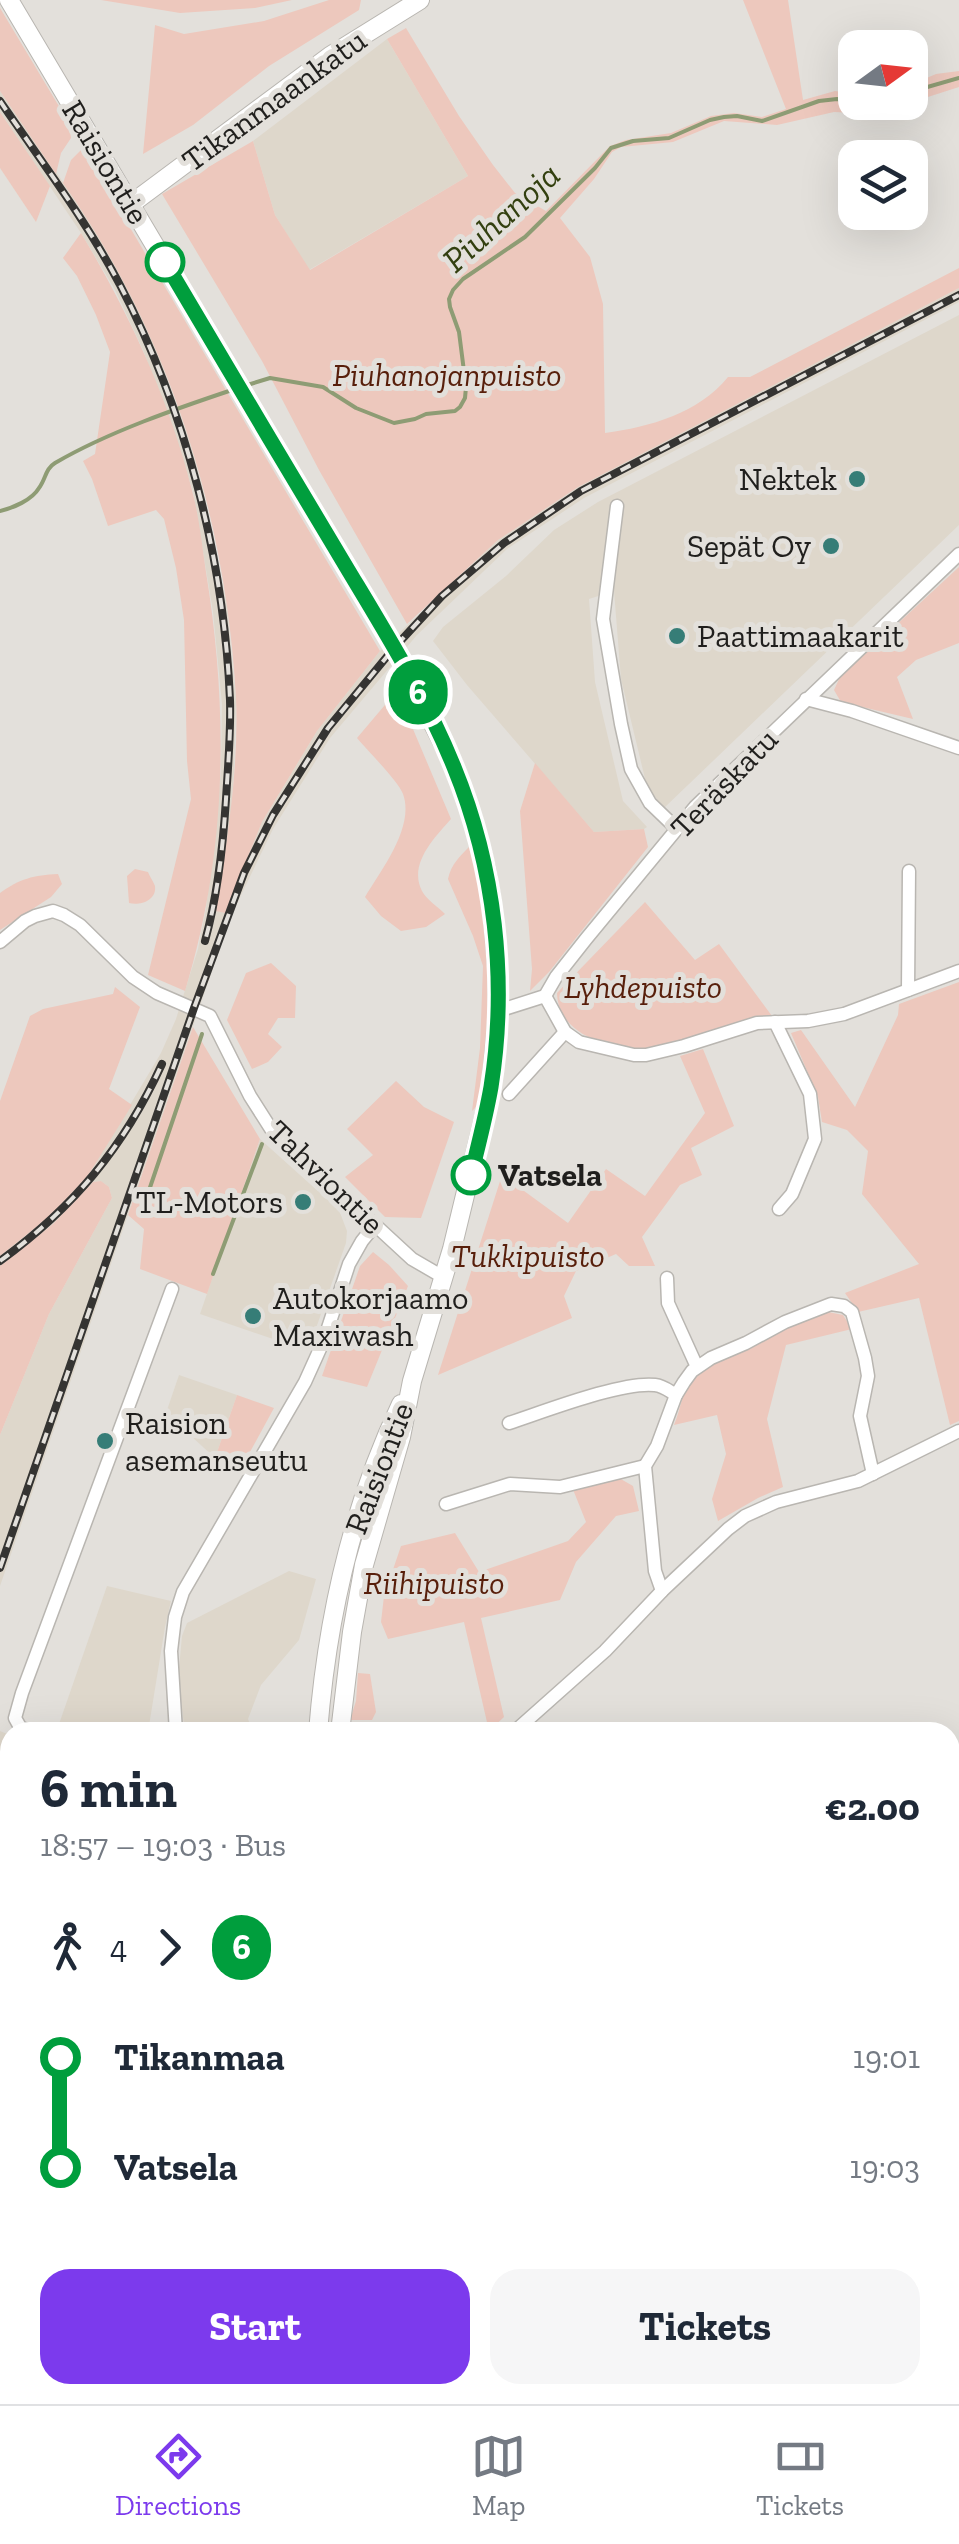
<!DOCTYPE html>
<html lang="en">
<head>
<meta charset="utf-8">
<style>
	body { margin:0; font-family:"Zilla Slab",serif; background:#f6f6f7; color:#1f2937; height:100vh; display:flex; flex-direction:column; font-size:38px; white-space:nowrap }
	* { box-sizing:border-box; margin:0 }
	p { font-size:32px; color:#747a83 }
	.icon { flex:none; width:55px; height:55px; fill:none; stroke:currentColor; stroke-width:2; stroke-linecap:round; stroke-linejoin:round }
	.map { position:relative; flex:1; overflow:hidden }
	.details { position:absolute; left:0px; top:1722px; width:960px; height:682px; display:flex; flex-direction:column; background:#fff; border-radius:30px 30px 0 0; box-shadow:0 10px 40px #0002 }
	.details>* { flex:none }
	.badge { padding:0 20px; border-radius:32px; font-size:35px; line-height:65px }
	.needle { width:65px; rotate:75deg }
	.controls { position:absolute; left:838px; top:30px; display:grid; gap:20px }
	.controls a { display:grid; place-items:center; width:90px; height:90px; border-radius:20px; background:#fff; box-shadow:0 10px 40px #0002; font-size:50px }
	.map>.badge { position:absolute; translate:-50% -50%; box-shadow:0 0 0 5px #fff }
	.legs { display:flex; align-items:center; gap:15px; height:110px; padding:0 40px; font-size:32px }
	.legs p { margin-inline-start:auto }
	.summary { display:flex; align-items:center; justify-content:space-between; height:170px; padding:0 40px }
	h1 { font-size:55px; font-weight:700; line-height:75px }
	.primary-button { display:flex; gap:20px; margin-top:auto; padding:20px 40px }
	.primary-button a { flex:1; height:115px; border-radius:30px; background:#7c3aed; color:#fff; font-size:40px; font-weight:700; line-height:115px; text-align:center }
	.primary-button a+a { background:#f6f6f7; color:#1f2937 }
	ul { padding:0 40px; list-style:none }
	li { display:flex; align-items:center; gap:35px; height:110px; font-size:38px }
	li i { display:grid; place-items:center; width:15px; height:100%; margin:0 12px; background:currentColor }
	li i::after { content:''; width:25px; height:25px; margin:-12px; border:8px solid; border-radius:50%; background:#fff }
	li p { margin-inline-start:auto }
	li:first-child i { background:linear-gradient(#0000 50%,currentColor 0) }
	li:last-child i { background:linear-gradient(currentColor 50%,#0000 0) }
	.menu { display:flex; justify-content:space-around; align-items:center; height:140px; border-top:2px solid #e0e1e3; background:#fff; font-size:28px; color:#747a83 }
	.menu a { display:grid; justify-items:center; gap:5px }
	.menu .selected { color:#7c3aed }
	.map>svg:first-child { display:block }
	.built { fill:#ded7cb }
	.green { fill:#edc8bd }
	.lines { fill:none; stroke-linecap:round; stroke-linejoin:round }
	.stream { stroke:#8e9c74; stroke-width:4 }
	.street-casing { stroke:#b9b6b1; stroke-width:15 }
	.secondary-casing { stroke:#b9b6b1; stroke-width:20 }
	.street { stroke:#fff; stroke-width:12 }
	.secondary { stroke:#fff; stroke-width:18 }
	.rail-casing { stroke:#353432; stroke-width:8 }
	.rail { stroke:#e3e0db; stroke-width:4; stroke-dasharray:11; stroke-linecap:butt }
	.line-1-casing { stroke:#fff; stroke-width:22 }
	.line-1 { stroke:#009e3d; stroke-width:15 }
	.stop-1-dot { fill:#fff; stroke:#009e3d; stroke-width:5 }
	.poi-dot { fill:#367d77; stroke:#e3e0db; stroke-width:4 }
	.labels { text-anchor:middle; stroke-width:10; stroke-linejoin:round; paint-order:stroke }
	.street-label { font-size:32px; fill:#201f1d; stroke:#e3e0db }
	.park-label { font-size:32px; font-style:italic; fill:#581f0b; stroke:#e3e0db }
	.poi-label { font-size:32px; fill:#201f1d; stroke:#e3e0db; text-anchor:end }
	.stop-label { font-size:32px; font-weight:bold; fill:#201f1d; stroke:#e3e0db; text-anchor:start }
	.water-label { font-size:35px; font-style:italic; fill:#334010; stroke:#e3e0db }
</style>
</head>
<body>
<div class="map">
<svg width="959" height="2404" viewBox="0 0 959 2404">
	<rect width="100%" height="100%" fill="#e3e0db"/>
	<g class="built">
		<polygon points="387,39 468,176 309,270 275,215 253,141"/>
		<polygon points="0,91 90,221 124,281 155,344 189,439 203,489 227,606 236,700 234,771 230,825 216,910 224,913 262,822 317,731 380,651 498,540 578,487 602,473 959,288 959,302 584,498 507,549 417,635 330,738 273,829 231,916 0,1586 0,1435 49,1314 112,1198 109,1187 101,1181 93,1182 53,1224 0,1266 0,1256 50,1216 87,1177 161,1053 176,1019 198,949 206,909 221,771 222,704 213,612 193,491 172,428 143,350 115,290 81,233 0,112"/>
		<polygon points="959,315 959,525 664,808 647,787 621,679 614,591 589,599 595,682 623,801 647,827 644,829 594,832 467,685 433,641 443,627 506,576 554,530 598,502"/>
		<polygon points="260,1139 339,1210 347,1231 346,1243 308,1351 200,1314"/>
		<polygon points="179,1375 237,1395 215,1458 166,1413"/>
		<polygon points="289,1571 316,1579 299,1640 261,1685 248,1719 253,1732 185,1732 178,1679 182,1636 187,1623"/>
		<polygon points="107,1586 171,1601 165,1627 148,1732 73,1732 58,1727"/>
		<polygon points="0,1731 10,1735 10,2395 280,2395 280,2404 0,2404"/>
	</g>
	<g class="green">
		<polygon points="101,0 292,0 255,8 180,13"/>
		<polygon points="329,0 361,0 359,10 269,66 193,125 143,154 155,25 184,34 264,21"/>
		<path d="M743 0H788L803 100 835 91 855 94V102H910V85L936 74 959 71V87L875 114 834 112 777 125 724 121 673 142 621 147 612 152 594 179 560 218 590 257 603 304 605 433C650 427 699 413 728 377H750L959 268V288L578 487 498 540 407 624 319 470 262 361 162 194 253 141 275 215 310 270 468 176 387 39 406 28 459 116 493 165 515 193 546 211 610 146 626 140 671 133 711 116 734 113 762 117 786 109Z"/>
		<polygon points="0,8 69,123 71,138 61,153 56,174 0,91"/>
		<polygon points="0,112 50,186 36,222 0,168"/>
		<path d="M83 148 380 651 317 731 262 822 225 913 216 911C227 841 239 769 236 698 226 515 169 333 63 183L71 160Z"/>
		<path d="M81 233C129 313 169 399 192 490 199 516 202 545 206 572 229 714 227 853 185 991L148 975 191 799 187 761 184 620 176 568 164 519 156 510 108 526 92 479 83 461 95 454 110 352 96 315 77 276 63 258Z"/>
		<polygon points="959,567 959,643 916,660 897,677 913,719 841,702 834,690 840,677"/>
		<path d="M390 699 410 722 451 819C435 837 408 864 422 891 426 899 438 907 445 914L426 927 401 931 381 916 365 897C381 870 415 827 403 794 398 781 368 751 357 738Z"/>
		<polygon points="535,763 594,832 644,829 648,847 549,972 530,991 532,969 520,811"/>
		<path d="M471 845 485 909 488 978 487 1048 479 1104 472 1111 480 1048 483 966 473 936 448 879C451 864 461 855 471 845Z"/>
		<path d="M135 869 148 872C149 875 154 883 155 886 157 901 139 906 129 903L127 876Z"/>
		<path d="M58 874 62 884 51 897 0 930V893C19 879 34 875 58 874Z"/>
		<path d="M645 902 695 960 719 944 772 1016C734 1027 693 1044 653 1048 616 1052 558 1037 557 993Z"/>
		<polygon points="271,963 296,986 295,1018 278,1018 268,1034 282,1047 268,1062 252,1069 227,1020 246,973"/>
		<polygon points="959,982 959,1421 950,1425 919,1298 858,1312 845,1293 919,1264 862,1194 868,1151 847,1130 822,1122 818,1097 791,1033 801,1030 855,1107 898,1015 899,1004"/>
		<polygon points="115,987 140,1007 109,1089 132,1105 87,1177 50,1216 0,1256 0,1101 30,1016 43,1009 113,994"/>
		<polygon points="193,1027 260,1139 207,1294 140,1269 144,1229 128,1215"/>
		<polygon points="703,1049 734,1126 691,1148 702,1175 680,1185 642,1237 655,1266 629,1266 616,1254 576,1271 564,1296 572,1318 438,1375 502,1175 568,1223 606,1169 645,1196 705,1113 680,1056"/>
		<polygon points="396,1081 424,1107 454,1122 421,1218 385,1217 345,1177 373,1155 347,1129"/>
		<polygon points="101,1181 109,1187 112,1198 49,1314 0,1435 0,1266 53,1224 93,1182"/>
		<polygon points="373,1252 389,1265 408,1286 367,1387 322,1376 360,1266"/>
		<path d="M828 1312 843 1315 852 1329 786 1345 767 1419 783 1487 758 1498 718 1521 712 1499 726 1454 717 1415 674 1425C681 1409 682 1389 694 1375 713 1353 798 1324 828 1312Z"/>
		<polygon points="237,1395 274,1408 238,1474 215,1458"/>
		<polygon points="619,1478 633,1486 639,1511 616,1516 576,1562 560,1600 481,1618 504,1717 489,1731 464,1622 388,1639 381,1622 384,1596 401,1546 455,1533 479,1572 568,1541 586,1522 572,1487"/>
		<polygon points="358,1673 370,1674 376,1712 372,1720 350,1720 356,1701"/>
	</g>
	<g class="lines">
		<g class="stream">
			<polyline points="910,92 959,78"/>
			<polyline points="244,386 270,378 323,387 356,408 394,423 415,419 426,414 455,411 460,407 465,398 466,387 459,332 450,307 449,299 453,290 463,279 525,237 595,168 611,148 633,141 669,138 710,120 724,117 737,116 762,121 819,101 837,99 874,107 885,102"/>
			<path d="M0 511C13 508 32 500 39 488 46 479 45 469 55 463 108 432 178 408 235 389"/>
			<polyline points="142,1211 202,1034"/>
			<polyline points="213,1274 262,1144"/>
			<polyline points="950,2312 959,2312"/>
		</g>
		<defs>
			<g id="street">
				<polyline points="617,506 603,619 621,724 631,769 650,803 677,829"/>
				<polyline points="806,699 852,711 959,748"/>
				<polyline points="0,942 25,921 35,916 53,911 64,915 80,925 133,977 157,993 210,1016 250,1096 271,1129 412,1259 443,1277"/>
				<polyline points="908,990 909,871"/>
				<polyline points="545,996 565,1032 579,1042 634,1055 646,1055 684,1046 757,1023 808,1021 844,1014 959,971"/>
				<polyline points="498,1011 545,996 556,977 586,939 695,807 959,554"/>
				<polyline points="775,1022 810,1094 815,1139 792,1194 779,1209"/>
				<polyline points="509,1094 565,1032"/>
				<polyline points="667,1278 668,1303 697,1367"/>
				<path d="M509 1423C543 1412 622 1381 655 1385 664 1386 669 1391 676 1395"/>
				<polyline points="446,1504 510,1484 560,1487 645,1466"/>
				<polyline points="662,1591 655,1571 645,1466 657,1446 676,1395 684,1382 692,1371 711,1358 746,1343 785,1322 831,1304 844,1306 852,1312 865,1358 868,1376 860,1416 873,1474"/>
				<polyline points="30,1732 20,1727 15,1718 22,1693 172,1289"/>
				<polyline points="176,1732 171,1651 175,1617 183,1592 305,1382 324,1340 349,1264 362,1241 375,1225"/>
				<polyline points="514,1732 605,1651 662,1591 728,1529 745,1516 776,1502 858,1481 959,1431"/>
			</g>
			<g id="secondary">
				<polyline points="9,0 394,648 453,763 473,819 486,868 491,897 497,966 498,1011 491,1088 452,1249 412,1381 401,1437 364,1565 352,1632 340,1732"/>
				<polyline points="131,204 330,56 420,0"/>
				<path d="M318 1732C327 1619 352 1507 401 1404"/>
				<polyline points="310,2395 310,2404"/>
				<polyline points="333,2395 333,2404"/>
			</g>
		</defs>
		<use href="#street" class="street-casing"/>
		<use href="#secondary" class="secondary-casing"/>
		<use href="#street" class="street"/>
		<use href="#secondary" class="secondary"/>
		<defs>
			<g id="rail">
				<path d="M0 101C41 161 86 220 120 285 186 411 224 558 230 700 231 733 228 766 226 799 223 847 218 894 205 941"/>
				<path d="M0 1261C74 1207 124 1147 162 1064"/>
				<polyline points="0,1568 194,1008 244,873 273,815 328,728 394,648 442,596 504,543 581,491 959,295"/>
			</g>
		</defs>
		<use href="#rail" class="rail-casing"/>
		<use href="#rail" class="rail"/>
	</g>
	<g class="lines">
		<defs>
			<path id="line-1" d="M165 262C221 357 278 453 335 548 377 619 423 690 454 767 495 867 508 980 491 1087 486 1116 478 1146 471 1175"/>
		</defs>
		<use href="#line-1" class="line-1-casing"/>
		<use href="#line-1" class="line-1"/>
	</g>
	<g class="stop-1-dot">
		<circle cx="165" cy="262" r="18"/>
		<circle cx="471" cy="1175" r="18"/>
	</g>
	<g class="poi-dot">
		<circle cx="857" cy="479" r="10"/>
		<circle cx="831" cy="546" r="10"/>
		<circle cx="677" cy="636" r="10"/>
		<circle cx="303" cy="1202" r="10"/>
		<circle cx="253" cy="1316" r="10"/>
		<circle cx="105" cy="1441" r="10"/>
	</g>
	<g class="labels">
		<g class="street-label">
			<text transform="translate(274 100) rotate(-36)" y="11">Tikanmaankatu</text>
			<text transform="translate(106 162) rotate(59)" y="11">Raisiontie</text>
			<text transform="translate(724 783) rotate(-46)" y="11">Teräskatu</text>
			<text transform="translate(326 1177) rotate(44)" y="11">Tahviontie</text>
			<text transform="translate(379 1468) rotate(-69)" y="11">Raisiontie</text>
		</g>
		<g class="park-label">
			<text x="447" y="386">Piuhanojanpuisto</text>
			<text x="643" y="998">Lyhdepuisto</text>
			<text x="528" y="1267">Tukkipuisto</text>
			<text x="434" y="1594">Riihipuisto</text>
		</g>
		<g class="poi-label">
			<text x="837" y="490">Nektek</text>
			<text x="811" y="557">Sepät Oy</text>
			<text x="697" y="647" text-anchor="start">Paattimaakarit</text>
			<text x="283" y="1213">TL-Motors</text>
			<text x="273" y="1309" text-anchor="start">Autokorjaamo<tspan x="273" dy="37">Maxiwash</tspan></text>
			<text x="125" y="1434" text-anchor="start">Raision<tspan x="125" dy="37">asemanseutu</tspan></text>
		</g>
		<g class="stop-label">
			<text x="498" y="1186">Vatsela</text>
		</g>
		<g class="water-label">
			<text transform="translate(501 217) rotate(-42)" y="12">Piuhanoja</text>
		</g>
	</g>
</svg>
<div class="controls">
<a><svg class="needle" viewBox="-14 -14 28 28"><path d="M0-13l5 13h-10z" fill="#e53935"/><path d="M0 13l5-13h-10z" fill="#747a83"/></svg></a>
<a><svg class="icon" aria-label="layers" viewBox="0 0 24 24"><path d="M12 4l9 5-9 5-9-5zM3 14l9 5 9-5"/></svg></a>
</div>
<b class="badge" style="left:418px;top:692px;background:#009e3d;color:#fff">6</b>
<section class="details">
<div class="summary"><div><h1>6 min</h1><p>18:57 – 19:03 · Bus</p></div><b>€2.00</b></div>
<div class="legs"><svg class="icon" aria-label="walk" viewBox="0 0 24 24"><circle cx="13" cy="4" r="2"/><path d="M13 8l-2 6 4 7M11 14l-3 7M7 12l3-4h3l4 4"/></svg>4<svg class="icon" aria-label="forward" viewBox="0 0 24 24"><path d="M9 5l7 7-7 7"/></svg><b class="badge" style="background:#009e3d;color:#fff">6</b></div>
<ul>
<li><i style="color:#009e3d"></i><b>Tikanmaa</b><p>19:01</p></li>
<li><i style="color:#009e3d"></i><b>Vatsela</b><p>19:03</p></li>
</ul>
<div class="primary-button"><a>Start</a><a>Tickets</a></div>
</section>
</div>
<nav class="menu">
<a class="selected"><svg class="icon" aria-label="directions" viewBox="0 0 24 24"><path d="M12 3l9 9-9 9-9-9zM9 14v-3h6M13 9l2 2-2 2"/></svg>Directions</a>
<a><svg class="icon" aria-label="map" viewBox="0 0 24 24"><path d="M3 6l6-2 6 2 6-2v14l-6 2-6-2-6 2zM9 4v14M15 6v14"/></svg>Map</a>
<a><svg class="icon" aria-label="tickets" viewBox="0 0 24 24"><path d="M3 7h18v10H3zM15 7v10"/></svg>Tickets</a>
</nav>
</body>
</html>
